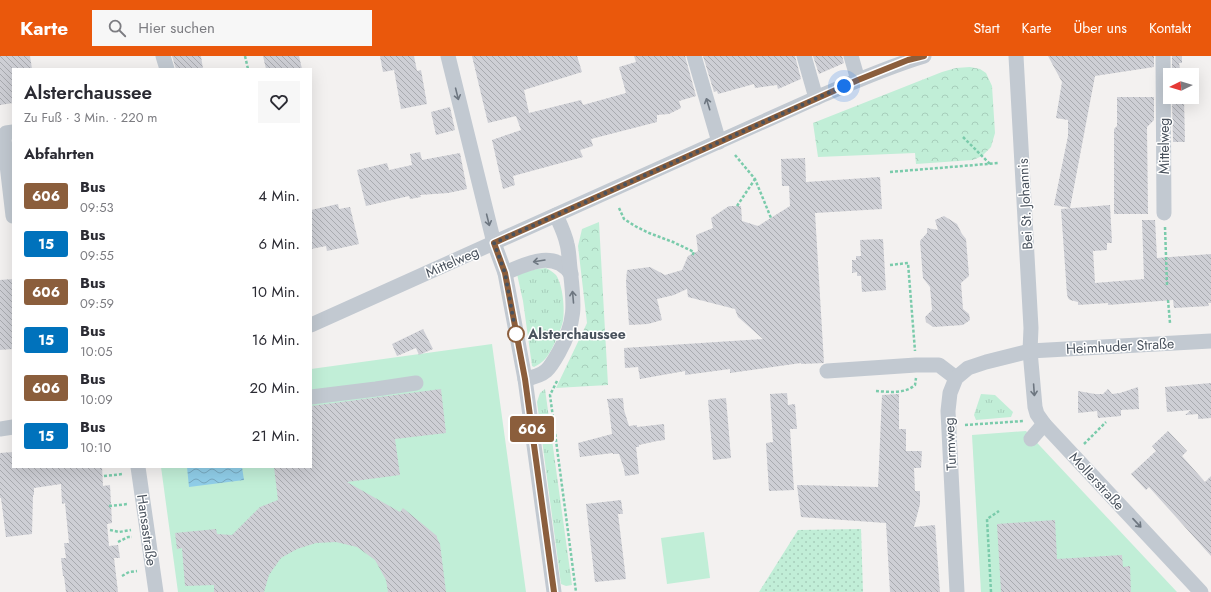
<!DOCTYPE html>
<html lang="de">
<head>
<meta charset="utf-8">
<style>
	body { margin:0; font-family:Jost,sans-serif; background:#f7f7f7; color:#2b2b33; height:100vh; display:flex; flex-direction:column; font-size:15px; white-space:nowrap }
	* { box-sizing:border-box; margin:0 }
	p { font-size:13px; color:#7c7c81 }
	.icon { flex:none; width:22px; height:22px; fill:none; stroke:currentColor; stroke-width:2; stroke-linecap:round; stroke-linejoin:round }
	.map { position:relative; flex:1; overflow:hidden }
	.drawer { position:absolute; left:12px; top:12px; width:300px; height:400px; display:flex; flex-direction:column; background:#fff; border-radius:0px; box-shadow:0 4px 16px #0002 }
	.drawer>* { flex:none }
	.badge { padding:0 8px; border-radius:3px; font-size:14px; line-height:26px }
	.needle { width:26px; rotate:265deg }
	.tools { position:absolute; left:1163px; top:12px; display:grid; gap:8px }
	.tools a { display:grid; place-items:center; width:36px; height:36px; border-radius:0px; background:#fff; box-shadow:0 4px 16px #0002; font-size:20px }
	.you { position:absolute; width:20px; height:20px; margin:-10px; border:3px solid #fff; border-radius:50%; background:#1a73e8; box-shadow:0 0 0 6px #1a73e833 }
	.map>.badge { position:absolute; translate:-50% -50%; box-shadow:0 0 0 2px #fff }
	h2 { padding:0 12px; font-size:15px; line-height:36px }
	.round { display:grid; place-items:center; flex:none; width:42px; height:42px; border-radius:0px; background:#f7f7f7 }
	.head { display:flex; align-items:center; justify-content:space-between; height:68px; padding:0 12px }
	h1 { font-size:19px; font-weight:600; line-height:30px }
	ul { padding:0; list-style:none }
	li { display:flex; align-items:center; gap:12px; height:48px; padding:0 12px }
	li div { flex:1 }
	li b { display:block; font-size:15px }
	li em { font-style:normal }
	li .badge { min-width:44px; font-weight:700; text-align:center }
	header { display:flex; align-items:center; gap:24px; box-sizing:border-box; height:56px; padding:0 20px; background:#ea580c; color:#fff }
	header strong { font-size:19px }
	nav { display:flex; gap:22px; margin-inline-start:auto; font-size:14px }
	.search { width:280px; height:36px; background:#f7f7f7; display:flex; align-items:center; gap:10px; box-sizing:border-box; padding:0 14px; border-radius:0px; color:#7c7c81; font-size:15px }
	.map>svg:first-child { display:block }
	.grass { fill:url(#grass-tufts) }
	.park { fill:url(#park-crowns) }
	.garden { fill:url(#garden-dots) }
	.pitch { fill:#c1eed7 }
	.water { fill:url(#water-waves) }
	.building { fill:url(#building-back-hatch) }
	.lines { fill:none; stroke-linecap:round; stroke-linejoin:round }
	.path { stroke:#7acbab; stroke-width:2.5; stroke-dasharray:3 2; stroke-linecap:butt }
	.minor { stroke:#c2c9d1; stroke-width:15 }
	.oneway { stroke:#6d7680 }
	.line-casing { stroke:#fff; stroke-width:9 }
	.line { stroke:#8b5e3c; stroke-width:6 }
	.walk { stroke:#49525d; stroke-width:4; stroke-dasharray:0 7.2 }
	.stop-dot { fill:#fff; stroke:#8b5e3c; stroke-width:2 }
	.labels { text-anchor:middle; stroke-width:3; stroke-linejoin:round; paint-order:stroke }
	.street-label { font-size:14px; fill:#49525d; stroke:#fff }
	.stop-label { font-size:14px; font-weight:bold; fill:#49525d; stroke:#fff; text-anchor:start }
</style>
</head>
<body>
<header>
<strong>Karte</strong>
<div class="search"><svg class="icon" aria-label="search" viewBox="0 0 24 24"><circle cx="10" cy="10" r="6"/><path d="M15 15l6 6"/></svg>Hier suchen</div>
<nav><a>Start</a><a>Karte</a><a>Über uns</a><a>Kontakt</a></nav>
</header>
<div class="map">
<svg width="1211" height="536" viewBox="0 0 1211 536">
	<defs>
		<pattern id="grass-tufts" width="24" height="20" patternUnits="userSpaceOnUse"><rect width="24" height="20" fill="#c1eed7"/><path d="M3 7l-1-3M5 7V3M7 7l1-3M15 17l-1-3M17 17v-4M19 17l1-3" fill="none" stroke="#a7cebb"/></pattern>
		<pattern id="park-crowns" width="20" height="18" patternUnits="userSpaceOnUse"><rect width="20" height="18" fill="#c1eed7"/><path d="M2 6a3 3 0 1 1 6 0M12 15a3 3 0 1 1 6 0" fill="none" stroke="#a7cebb"/></pattern>
		<pattern id="garden-dots" width="8" height="8" patternUnits="userSpaceOnUse"><rect width="8" height="8" fill="#c1eed7"/><path d="M2 2h.1M6 6h.1" fill="none" stroke="#a7cebb" stroke-width="1.8" stroke-linecap="round"/></pattern>
		<pattern id="water-waves" width="16" height="10" patternUnits="userSpaceOnUse"><rect width="16" height="10" fill="#90cee9"/><path d="M0 5q4-4 8 0t8 0" fill="none" stroke="#78aac0"/></pattern>
		<pattern id="building-back-hatch" width="6" height="6" patternUnits="userSpaceOnUse"><rect width="6" height="6" fill="#cecfd5"/><path d="M-1 5l2 2M0 0l6 6M5-1l2 2" fill="none" stroke="#a9abb0"/></pattern>
	</defs>
	<rect width="100%" height="100%" fill="#f3f1f0"/>
	<g class="grass">
		<path d="M546 212C550 214 553 216 556 219 563 229 565 254 563 265 561 274 552 295 546 302 543 306 538 309 534 311L532 310 523 245 517 218 537 213Z"/>
		<polygon points="545,333 572,529 566,530 561,528 537,346 540,337"/>
		<polygon points="981,338 995,339 1013,356 1011,361 976,364 974,359"/>
	</g>
	<g class="park">
		<polygon points="970,11 980,13 986,17 992,30 995,77 991,91 982,100 973,104 916,108 915,97 818,101 813,67 942,16 956,12"/>
		<polygon points="599,166 608,329 556,332 587,267 578,190 582,173"/>
	</g>
	<polygon class="garden" points="861,473 863,536 759,536 798,474"/>
	<g class="pitch">
		<polygon points="492,288 526,536 178,536 161,411 311,411 311,313"/>
		<polygon points="1026,375 1177,536 981,536 972,379"/>
		<polygon points="704,476 710,522 667,528 661,482"/>
	</g>
	<polygon class="water" points="187,411 242,411 244,424 189,431"/>
	<g class="building">
		<polygon points="0,0 30,0 32,13 13,13 13,47 0,49"/>
		<polygon points="172,0 201,0 203,13 176,13"/>
		<polygon points="263,0 299,0 302,13 266,13"/>
		<polygon points="380,0 414,0 417,15 421,14 427,48 401,53 394,14 383,16"/>
		<polygon points="472,0 577,0 582,16 524,34 529,57 581,44 583,49 626,37 619,11 636,6 634,0 685,0 696,40 679,45 681,52 669,58 657,59 657,66 591,83 593,90 580,94 583,101 513,120 515,129 503,133 492,84 521,74 516,60 488,67"/>
		<polygon points="703,0 795,0 801,23 778,33 777,29 755,32 754,28 718,38 717,35 714,36"/>
		<polygon points="813,0 842,0 844,7 819,18"/>
		<polygon points="1048,0 1154,0 1154,11 1095,20 1070,152 1054,149 1068,80 1068,64 1056,62 1062,26"/>
		<polygon points="1172,0 1182,0 1182,7 1179,7 1180,13 1172,14"/>
		<polygon points="1117,41 1154,41 1154,64 1147,71 1148,158 1114,158 1114,73 1117,70"/>
		<polygon points="1184,43 1185,86 1173,86 1172,44"/>
		<polygon points="450,51 455,74 436,79 431,56"/>
		<polygon points="420,96 422,104 460,97 467,133 448,137 420,139 421,141 410,143 409,140 366,150 357,114 387,107 389,114 412,109 410,98"/>
		<polygon points="805,102 806,126 880,121 882,153 815,157 824,307 801,308 801,307 730,317 730,313 685,319 685,315 640,323 638,311 625,312 624,292 763,283 738,261 735,253 688,241 687,233 674,239 657,243 662,264 648,268 629,269 626,226 627,214 650,211 665,219 682,214 688,200 698,195 696,179 713,172 711,162 729,150 741,150 742,165 758,170 790,150 789,130 782,130 781,103"/>
		<polygon points="338,148 339,153 350,151 359,188 327,195 326,190 311,193 311,154"/>
		<polygon points="1110,149 1112,187 1107,187 1107,194 1093,195 1095,227 1144,223 1142,164 1155,164 1157,202 1211,198 1211,247 1208,247 1209,250 1174,252 1173,244 1108,249 1108,247 1078,249 1078,246 1070,244 1068,242 1067,238 1061,153"/>
		<polygon points="944,160 957,168 962,178 966,183 969,220 961,227 963,253 969,258 970,264 963,269 933,271 926,266 925,261 932,254 930,231 923,222 920,185 927,177 927,172 938,174 935,164"/>
		<polygon points="883,183 886,234 862,236 861,220 857,220 857,216 852,217 852,204 856,204 856,200 861,200 860,184"/>
		<polygon points="13,223 13,293 0,294 0,224"/>
		<polygon points="423,273 433,293 419,299 416,292 397,300 392,288"/>
		<polygon points="1211,327 1211,362 1198,363 1198,358 1185,359 1191,354 1167,356 1165,331"/>
		<polygon points="1138,331 1139,353 1121,354 1121,360 1098,362 1097,355 1078,357 1078,335 1095,338 1103,338 1108,333 1112,338 1120,337"/>
		<polygon points="441,333 446,377 395,383 400,419 347,426 400,456 403,452 437,480 437,482 440,488 446,536 388,536 386,524 375,504 357,491 336,486 316,487 297,493 281,502 269,519 264,536 214,536 214,529 185,530 182,492 177,493 175,477 216,473 217,478 232,479 260,451 278,444 274,411 311,411 311,350"/>
		<polygon points="787,337 788,349 795,348 797,373 790,373 794,434 769,435 766,387 773,386 770,338"/>
		<polygon points="899,338 899,373 906,373 906,395 922,395 921,412 914,412 915,435 920,435 920,448 914,471 935,469 940,536 890,536 886,467 801,461 797,429 878,431 882,339"/>
		<polygon points="623,342 624,354 629,370 637,369 637,371 664,368 665,384 657,385 639,389 639,391 636,391 639,418 625,420 624,413 619,398 613,398 613,397 580,401 578,387 612,378 609,353 607,343"/>
		<polygon points="726,342 731,402 713,404 708,344"/>
		<polygon points="1168,375 1187,395 1182,400 1205,426 1211,420 1211,500 1149,431 1146,434 1131,418 1156,395 1152,390"/>
		<polygon points="13,396 13,411 102,411 103,430 110,429 112,467 107,468 109,490 118,489 120,502 114,502 118,536 66,536 64,520 63,520 61,502 66,502 64,487 69,487 65,447 62,448 61,428 34,432 34,439 33,439 32,478 6,481 1,442 0,442 0,397"/>
		<polygon points="621,444 623,458 618,458 626,523 595,526 586,448"/>
		<polygon points="1055,464 1057,503 1122,499 1123,511 1130,510 1131,536 1001,536 997,468"/>
	</g>
	<g class="lines">
		<g class="path">
			<polyline points="245,0 248,13"/>
			<polyline points="963,81 990,108"/>
			<polyline points="735,99 755,123 771,162"/>
			<polyline points="890,116 999,107"/>
			<polyline points="737,150 755,123"/>
			<polyline points="619,152 624,163 635,170 649,177 673,186 694,196 692,200"/>
			<polyline points="1165,171 1167,229"/>
			<polyline points="890,209 908,207 915,295"/>
			<polyline points="1168,244 1170,267"/>
			<polyline points="557,325 550,339 576,536"/>
			<path d="M876 335C889 336 905 338 915 329L916 322"/>
			<polyline points="965,369 1024,365"/>
			<polyline points="1084,388 1106,366"/>
			<polyline points="104,420 123,418"/>
			<polyline points="109,450 128,448"/>
			<polyline points="110,474 119,476 131,474"/>
			<polyline points="118,486 128,481 132,481"/>
			<polyline points="122,520 129,516 137,515"/>
			<polyline points="991,536 987,463 999,455"/>
		</g>
		<g class="minor">
			<polyline points="163,0 167,13"/>
			<polyline points="448,0 494,187 505,217 525,323 554,536"/>
			<polyline points="694,0 719,86"/>
			<polyline points="804,0 816,42"/>
			<polyline points="851,0 858,24"/>
			<polyline points="1016,0 1031,272 1030,295 1035,351 1037,358 1044,368 1201,536"/>
			<polyline points="1163,0 1164,157"/>
			<polyline points="13,76 6,77 4,83 13,160"/>
			<path d="M505 217C526 208 554 193 571 218"/>
			<path d="M311 269 816 42C851 27 887 11 924 0"/>
			<polyline points="827,315 916,309 939,309 956,322"/>
			<path d="M525 323C546 319 549 314 559 296 577 264 574 247 570 212 569 204 569 195 567 188 565 178 560 168 556 159"/>
			<polyline points="311,341 376,333 416,327"/>
			<polyline points="0,373 13,371"/>
			<polyline points="1031,383 1044,368"/>
			<polyline points="138,411 156,536"/>
			<polyline points="957,536 948,355 950,337 956,322 968,312 986,306 1030,295 1211,285"/>
		</g>
	</g>
	<defs><path id="oneway-shaft" d="M-6 0H5M1.5-3L5.5 0L1.5 3" fill="none" stroke-width="1.6" stroke-linecap="round" stroke-linejoin="round"/></defs>
	<g class="oneway">
		<use href="#oneway-shaft" transform="translate(457 38) rotate(76)"/>
		<use href="#oneway-shaft" transform="translate(708 48) rotate(-107)"/>
		<use href="#oneway-shaft" transform="translate(488 164) rotate(76)"/>
		<use href="#oneway-shaft" transform="translate(539 205) rotate(171)"/>
		<use href="#oneway-shaft" transform="translate(573 241) rotate(-95)"/>
		<use href="#oneway-shaft" transform="translate(1034 334) rotate(86)"/>
		<use href="#oneway-shaft" transform="translate(1137 467) rotate(47)"/>
	</g>
	<g class="lines">
		<defs>
			<polyline id="line" points="554,536 525,323 505,217 494,187 858,24 908,4 924,0"/>
		</defs>
		<use href="#line" class="line-casing"/>
		<use href="#line" class="line"/>
		<polyline class="walk" points="516,278 505,217 494,187 844,30"/>
	</g>
	<circle class="stop-dot" cx="516" cy="278" r="8"/>
	<g class="labels">
		<g class="street-label">
			<text transform="translate(1164 90) rotate(-90)" y="5">Mittelweg</text>
			<text transform="translate(1025 148) rotate(-93)" y="5">Bei St. Johannis</text>
			<text transform="translate(452 206) rotate(-24)" y="5">Mittelweg</text>
			<text transform="translate(1120 290) rotate(-3)" y="5">Heimhuder Straße</text>
			<text transform="translate(950 388) rotate(-93)" y="5">Turmweg</text>
			<text transform="translate(1097 425) rotate(47)" y="5">Mollerstraße</text>
			<text transform="translate(147 474) rotate(82)" y="5">Hansastraße</text>
		</g>
		<g class="stop-label">
			<text x="528" y="283">Alsterchaussee</text>
		</g>
	</g>
</svg>
<div class="tools">
<a><svg class="needle" viewBox="-14 -14 28 28"><path d="M0-13l5 13h-10z" fill="#e53935"/><path d="M0 13l5-13h-10z" fill="#7c7c81"/></svg></a>
</div>
<div class="you" style="left:844px;top:30px"></div>
<b class="badge" style="left:532px;top:373px;background:#8b5e3c;color:#fff">606</b>
<section class="drawer">
<div class="head"><div><h1>Alsterchaussee</h1><p>Zu Fuß · 3 Min. · 220 m</p></div><a class="round"><svg class="icon" aria-label="heart" viewBox="0 0 24 24"><path d="M12 20l-8-8c-3-5 5-10 8-4 3-6 11-1 8 4z"/></svg></a></div>
<h2>Abfahrten</h2>
<ul>
<li><span class="badge" style="background:#8b5e3c;color:#fff">606</span><div><b>Bus</b><p>09:53</p></div><em>4 Min.</em></li>
<li><span class="badge" style="background:#0072bc;color:#fff">15</span><div><b>Bus</b><p>09:55</p></div><em>6 Min.</em></li>
<li><span class="badge" style="background:#8b5e3c;color:#fff">606</span><div><b>Bus</b><p>09:59</p></div><em>10 Min.</em></li>
<li><span class="badge" style="background:#0072bc;color:#fff">15</span><div><b>Bus</b><p>10:05</p></div><em>16 Min.</em></li>
<li><span class="badge" style="background:#8b5e3c;color:#fff">606</span><div><b>Bus</b><p>10:09</p></div><em>20 Min.</em></li>
<li><span class="badge" style="background:#0072bc;color:#fff">15</span><div><b>Bus</b><p>10:10</p></div><em>21 Min.</em></li>
</ul>
</section>
</div>
</body>
</html>
